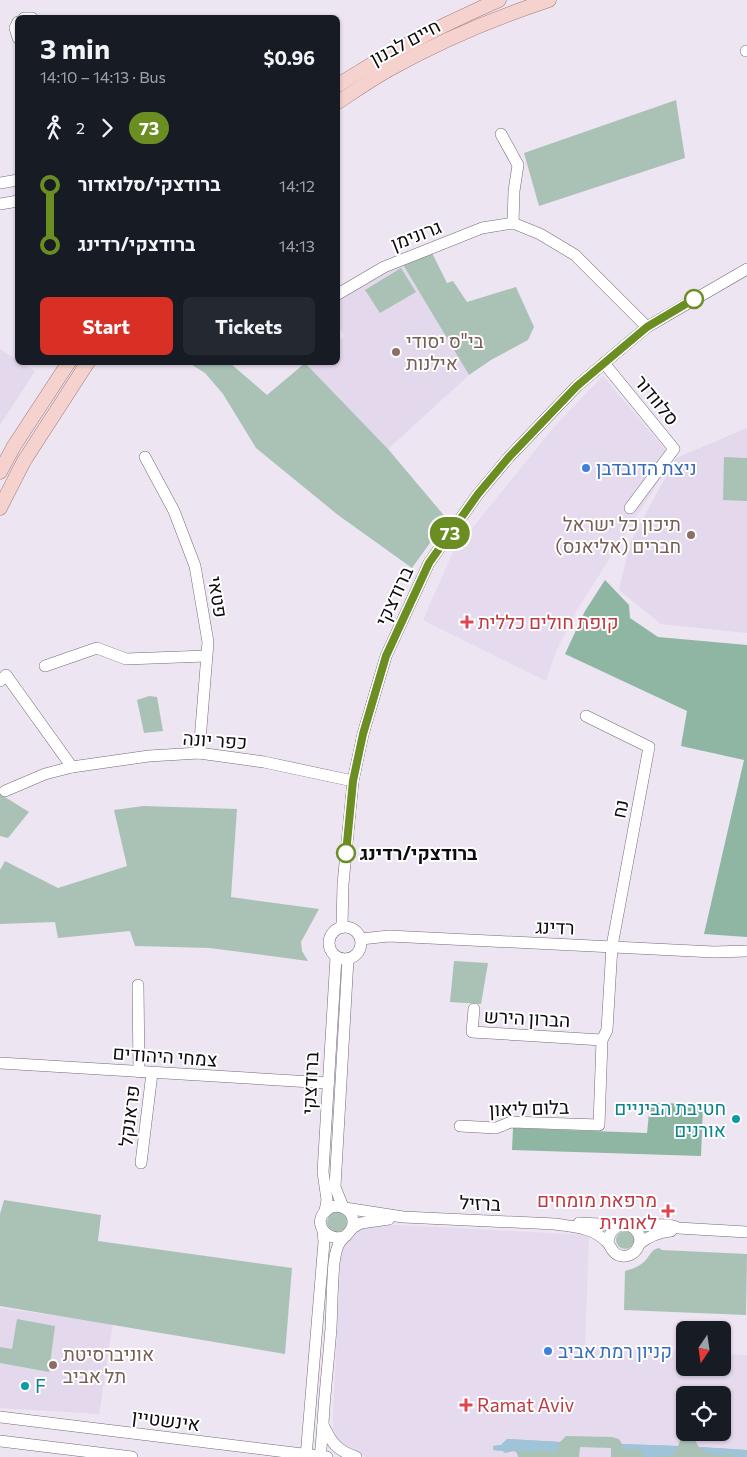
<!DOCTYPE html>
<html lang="en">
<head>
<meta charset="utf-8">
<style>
	body { margin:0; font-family:Commissioner,Heebo,sans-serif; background:#242831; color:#f1f3f6; height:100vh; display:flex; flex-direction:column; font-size:19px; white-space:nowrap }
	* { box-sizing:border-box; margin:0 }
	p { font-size:16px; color:#9ea1a6 }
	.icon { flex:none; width:28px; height:28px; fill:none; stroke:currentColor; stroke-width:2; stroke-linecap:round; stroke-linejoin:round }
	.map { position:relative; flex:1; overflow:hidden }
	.details { position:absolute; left:15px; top:15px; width:325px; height:350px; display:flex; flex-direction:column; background:#171b24; border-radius:8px; box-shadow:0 1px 4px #0004 }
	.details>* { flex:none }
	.badge { padding:0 10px; border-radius:16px; font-size:18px; line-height:32px }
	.needle { width:32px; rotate:193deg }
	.buttons { position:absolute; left:676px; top:1321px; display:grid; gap:10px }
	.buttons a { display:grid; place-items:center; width:55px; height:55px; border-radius:8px; background:#171b24; box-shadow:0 1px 4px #0004; font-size:25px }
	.map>.badge { position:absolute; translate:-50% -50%; box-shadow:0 0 0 2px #fff }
	.legs { display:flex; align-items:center; gap:8px; height:55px; padding:0 25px; font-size:16px }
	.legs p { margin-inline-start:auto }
	.overview { display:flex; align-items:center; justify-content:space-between; height:85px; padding:0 25px }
	h1 { font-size:28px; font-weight:700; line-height:38px }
	.primary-button { display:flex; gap:10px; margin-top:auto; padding:10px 25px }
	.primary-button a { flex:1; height:58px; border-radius:8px; background:#d93025; color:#fff; font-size:20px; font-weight:700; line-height:58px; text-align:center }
	.primary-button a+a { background:#242831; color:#f1f3f6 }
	ul { padding:0 25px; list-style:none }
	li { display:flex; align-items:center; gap:18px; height:60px; font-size:19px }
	li i { display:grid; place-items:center; width:8px; height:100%; margin:0 6px; background:currentColor }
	li i::after { content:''; width:12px; height:12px; margin:-6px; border:4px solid; border-radius:50%; background:#171b24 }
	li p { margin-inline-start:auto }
	li:first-child i { background:linear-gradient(#0000 50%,currentColor 0) }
	li:last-child i { background:linear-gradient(currentColor 50%,#0000 0) }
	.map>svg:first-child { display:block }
	.commercial { fill:#e6daee; fill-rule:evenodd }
	.built { fill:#e4d8ec }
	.green { fill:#aac2b6 }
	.forest { fill:#8fb6a3 }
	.water { fill:#9fc4d9 }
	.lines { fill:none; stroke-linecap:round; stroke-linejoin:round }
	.minor-casing { stroke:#736c77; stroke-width:12 }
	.major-casing { stroke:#a07976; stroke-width:15 }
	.minor { stroke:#fff; stroke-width:11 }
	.major { stroke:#f5d2ce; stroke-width:14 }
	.line-1-casing { stroke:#fff; stroke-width:11 }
	.line-1 { stroke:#6b8e23; stroke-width:8 }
	.stop-1-dot { fill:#fff; stroke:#6b8e23; stroke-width:2.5 }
	.education-dot { fill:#8d6e63; stroke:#fff; stroke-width:2 }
	.shop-dot { fill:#3f7fe0; stroke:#fff; stroke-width:2 }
	.health-dot { fill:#e0444e; stroke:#fff; stroke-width:2 }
	.culture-dot { fill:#0f9aa8; stroke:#fff; stroke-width:2 }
	.labels { text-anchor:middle; stroke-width:4; stroke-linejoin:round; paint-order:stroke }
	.street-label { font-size:19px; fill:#0e0b0f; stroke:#fff }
	.education-label { font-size:19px; fill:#785e54; stroke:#fff; text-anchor:start }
	.shop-label { font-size:19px; fill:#366cbe; stroke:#fff; text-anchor:start }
	.health-label { font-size:19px; fill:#be3a42; stroke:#fff; text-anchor:start }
	.stop-label { font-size:19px; font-weight:bold; fill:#0e0b0f; stroke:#fff; text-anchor:start }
	.culture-label { font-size:19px; fill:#0d838f; stroke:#fff; text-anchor:end }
</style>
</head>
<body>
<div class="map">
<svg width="747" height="1457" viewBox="0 0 747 1457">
	<rect width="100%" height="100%" fill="#ede5f2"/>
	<g class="commercial">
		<polygon points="603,376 673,459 578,608 556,651 546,681 423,620 453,552 554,427"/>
		<path d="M395 1225 589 1235 585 1347 685 1352V1368H722L723 1354 747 1355V1457H367L347 1450 339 1441 333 1428V1416L341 1249 357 1229 364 1226ZM685 1395H722V1432H685Z"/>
	</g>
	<g class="built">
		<polygon points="402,263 469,375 388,449 305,363 338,362 338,341 345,336 338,326 338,300"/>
		<polygon points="0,349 17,360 18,362 21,363 35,371 0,425"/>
		<polygon points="747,428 747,633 661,624 619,590 630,543 676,458"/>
		<polygon points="0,1308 113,1323 99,1414 0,1408"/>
	</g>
	<g class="green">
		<polygon points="676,100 685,158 539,206 524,153"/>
		<polygon points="431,251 447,283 453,281 467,302 516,287 534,327 528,340 491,360 469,375 402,263"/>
		<polygon points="401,268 416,292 380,313 365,290"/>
		<polygon points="189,363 230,363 267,395 305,363 388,449 447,519 412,568 338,515 256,448 223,394 205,373"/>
		<polygon points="724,457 747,458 747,501 723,500"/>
		<polygon points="149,696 157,697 163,731 144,733 137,700"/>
		<polygon points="0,794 29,812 8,838 0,836"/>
		<polygon points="143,806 237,809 231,897 319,909 301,942 302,951 308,961 210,948 135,946 130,931 58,938 55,922 0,924 0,870 5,861 58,888 127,866 114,810"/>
		<polygon points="454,961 488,963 481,1004 450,1002"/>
		<polygon points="4,1200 101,1215 98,1241 292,1268 285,1354 0,1306 0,1214"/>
		<circle cx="337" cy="1222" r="10"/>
		<circle cx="625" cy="1240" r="9"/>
		<path d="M659 1248 662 1250 747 1254 746 1315 624 1310 625 1271C632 1269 638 1267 644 1262 650 1256 651 1249 659 1248Z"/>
		<polygon points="17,1319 55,1326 49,1372 0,1363 0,1347 12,1349"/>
		<polygon points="566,1436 612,1437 619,1439 622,1444 678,1446 681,1438 686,1436 694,1439 699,1447 747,1450 747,1457 611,1457 611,1448 580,1447 579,1457 518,1457 517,1453 514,1451 505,1453 503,1451 493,1450 493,1446 501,1445 507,1439 560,1442"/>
	</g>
	<g class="forest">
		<polygon points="605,580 629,605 630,618 658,637 747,645 747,937 704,934 744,760 681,746 687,711 565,654 585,611"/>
		<polygon points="650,1103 703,1104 701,1156 512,1150 513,1128 647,1133"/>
	</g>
	<g class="water">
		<polygon points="507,1439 560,1442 557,1450 553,1452 544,1449 538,1450 536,1452 510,1450 505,1453 503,1451 493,1450 493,1446 501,1445"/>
		<polygon points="621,1444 678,1446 675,1453 670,1456 645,1457 640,1449 628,1451"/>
		<path d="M699 1447 747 1450V1457H734L730 1454C718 1456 709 1457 699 1447Z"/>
	</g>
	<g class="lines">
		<defs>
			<g id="minor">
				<polyline points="24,18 32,18"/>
				<polyline points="18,22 15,28 18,38"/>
				<polyline points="746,51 747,51"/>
				<polyline points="501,134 518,165 514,191 513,223"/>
				<polyline points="0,183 18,180"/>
				<polyline points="0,204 18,201"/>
				<polyline points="338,294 384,267 482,228 513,223 540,234 575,255 647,327"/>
				<polyline points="604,363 674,449 630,508"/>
				<polyline points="145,457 174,511 195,566 208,642 199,753"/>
				<polyline points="45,666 97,648 126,659 206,656"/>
				<polyline points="0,681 6,675 72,767"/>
				<polyline points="5,791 45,774 72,767 149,756 199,753 264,762 353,781"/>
				<polyline points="342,926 343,884 353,781 363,734 386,656 429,563 478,494 509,457 577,386 647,327 747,269"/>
				<circle cx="345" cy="943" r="16"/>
				<polyline points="361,939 389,936 714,952 747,951"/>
				<polyline points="138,985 139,1072"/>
				<polyline points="474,1009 472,1032 602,1040"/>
				<polyline points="0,1063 328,1083"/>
				<polyline points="460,1126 496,1128 511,1122 599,1125 602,1040 607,1030 612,946 649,747 586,716"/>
				<polyline points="141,1163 152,1073"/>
				<polyline points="343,1207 335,1187 348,959"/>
				<path d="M345 1208 403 1217 555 1224C573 1227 592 1227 606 1241 611 1245 611 1252 618 1255 634 1261 647 1241 635 1229 624 1218 608 1229 608 1243"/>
				<polyline points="325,1211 327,1200 323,1172 336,957"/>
				<polyline points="579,1223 620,1225"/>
				<path d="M632 1227C644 1226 668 1222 678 1228L747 1232"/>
				<polyline points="352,1228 361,1223 389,1219"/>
				<path d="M639 1244C649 1236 659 1232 671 1231"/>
				<polyline points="0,1417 327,1457"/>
				<path d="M323 1425C332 1443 336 1450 356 1457"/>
				<polyline points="0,1441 132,1457"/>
				<polyline points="306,1457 324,1242 323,1231"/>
				<path d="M320 1457C322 1441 323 1424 324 1408 326 1381 329 1355 331 1328 332 1307 332 1285 334 1263 335 1256 336 1248 340 1242 346 1234 354 1231 353 1220 351 1208 336 1202 327 1210 311 1222 327 1244 346 1236"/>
			</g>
			<g id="major">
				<path d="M338 85C391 51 441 25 499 0"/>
				<path d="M338 102C355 91 372 79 390 69 440 41 494 18 549 0"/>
				<polyline points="0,472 14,446 69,362"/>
				<polyline points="0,508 24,461 88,362"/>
			</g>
		</defs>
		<use href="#minor" class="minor-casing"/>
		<use href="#major" class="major-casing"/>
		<use href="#minor" class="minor"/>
		<use href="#major" class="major"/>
	</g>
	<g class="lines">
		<defs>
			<polyline id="line-1" points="346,853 353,781 363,734 386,656 429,563 478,494 509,457 577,386 647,327 694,299"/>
		</defs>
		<use href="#line-1" class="line-1-casing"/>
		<use href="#line-1" class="line-1"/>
	</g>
	<g class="stop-1-dot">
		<circle cx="694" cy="299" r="9"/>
		<circle cx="346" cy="853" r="9"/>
	</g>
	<g class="education-dot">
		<circle cx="396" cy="352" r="5"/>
		<circle cx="691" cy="535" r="5"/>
		<circle cx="53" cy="1365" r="5"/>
	</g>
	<g class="shop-dot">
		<circle cx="586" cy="468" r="5"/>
		<circle cx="548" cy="1351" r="5"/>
	</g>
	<g class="health-dot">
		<path d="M464.5 614.5h5v5h5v5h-5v5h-5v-5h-5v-5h5z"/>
		<path d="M665.5 1203.5h5v5h5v5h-5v5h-5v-5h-5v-5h5z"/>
		<path d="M463.5 1397.5h5v5h5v5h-5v5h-5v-5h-5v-5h5z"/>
	</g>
	<g class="culture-dot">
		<circle cx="736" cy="1119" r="5"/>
		<circle cx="25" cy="1386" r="5"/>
	</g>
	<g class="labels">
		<g class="street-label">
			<text transform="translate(405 42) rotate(-28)" y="7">חיים לבנון</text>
			<text transform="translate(416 235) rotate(-21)" y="7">גרונימן</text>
			<text transform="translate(657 400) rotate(51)" y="7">סלוודור</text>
			<text transform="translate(394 596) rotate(-65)" y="7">ברודצקי</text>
			<text transform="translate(218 597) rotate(81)" y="7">פטאי</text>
			<text transform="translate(215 740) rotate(4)" y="7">כפר יונה</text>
			<text transform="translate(620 809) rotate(-79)" y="7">נח</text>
			<text transform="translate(555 927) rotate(2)" y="7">רדינג</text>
			<text transform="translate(527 1018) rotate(3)" y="7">הברון הירש</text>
			<text transform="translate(165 1056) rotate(4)" y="7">צמחי היהודים</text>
			<text transform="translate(310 1083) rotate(-87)" y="7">ברודצקי</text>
			<text transform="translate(529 1108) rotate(-2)" y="7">בלום ליאון</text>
			<text transform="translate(129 1116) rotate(-83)" y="7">פראנקל</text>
			<text transform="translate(480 1203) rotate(3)" y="7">ברזיל</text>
			<text transform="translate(166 1420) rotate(7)" y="7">אינשטיין</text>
		</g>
		<g class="education-label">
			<text x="406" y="348">בי"ס יסודי<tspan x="406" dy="22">אילנות</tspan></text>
			<text x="681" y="531" text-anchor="end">תיכון כל ישראל<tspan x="681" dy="22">חברים (אליאנס)</tspan></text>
			<text x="63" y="1361">אוניברסיטת<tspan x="63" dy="22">תל אביב</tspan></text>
		</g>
		<g class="shop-label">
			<text x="596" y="475">ניצת הדובדבן</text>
			<text x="558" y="1358">קניון רמת אביב</text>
		</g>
		<g class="health-label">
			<text x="478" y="629">קופת חולים כללית</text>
			<text x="657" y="1207" text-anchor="end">מרפאת מומחים<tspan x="657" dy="22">לאומית</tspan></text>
			<text x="477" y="1412">Ramat Aviv</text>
		</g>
		<g class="stop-label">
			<text x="360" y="860">ברודצקי/רדינג</text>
		</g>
		<g class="culture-label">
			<text x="726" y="1115">חטיבת הביניים<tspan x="726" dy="22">אורנים</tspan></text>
			<text x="35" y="1393" text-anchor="start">F</text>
		</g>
	</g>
</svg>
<div class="buttons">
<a><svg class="needle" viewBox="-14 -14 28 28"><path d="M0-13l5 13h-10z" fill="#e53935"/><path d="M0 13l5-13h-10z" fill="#9ea1a6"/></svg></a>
<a><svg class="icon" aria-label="locate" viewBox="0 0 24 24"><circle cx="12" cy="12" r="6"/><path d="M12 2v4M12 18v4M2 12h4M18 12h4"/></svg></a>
</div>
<b class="badge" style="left:450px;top:533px;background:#6b8e23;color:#fff">73</b>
<section class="details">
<div class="overview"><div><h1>3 min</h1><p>14:10 – 14:13 · Bus</p></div><b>$0.96</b></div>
<div class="legs"><svg class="icon" aria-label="walk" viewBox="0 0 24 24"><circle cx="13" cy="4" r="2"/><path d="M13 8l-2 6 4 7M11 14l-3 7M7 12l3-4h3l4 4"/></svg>2<svg class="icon" aria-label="forward" viewBox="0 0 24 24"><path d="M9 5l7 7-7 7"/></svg><b class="badge" style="background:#6b8e23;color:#fff">73</b></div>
<ul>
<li><i style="color:#6b8e23"></i><b>ברודצקי/סלואדור</b><p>14:12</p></li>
<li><i style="color:#6b8e23"></i><b>ברודצקי/רדינג</b><p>14:13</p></li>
</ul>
<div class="primary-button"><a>Start</a><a>Tickets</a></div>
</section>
</div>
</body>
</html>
